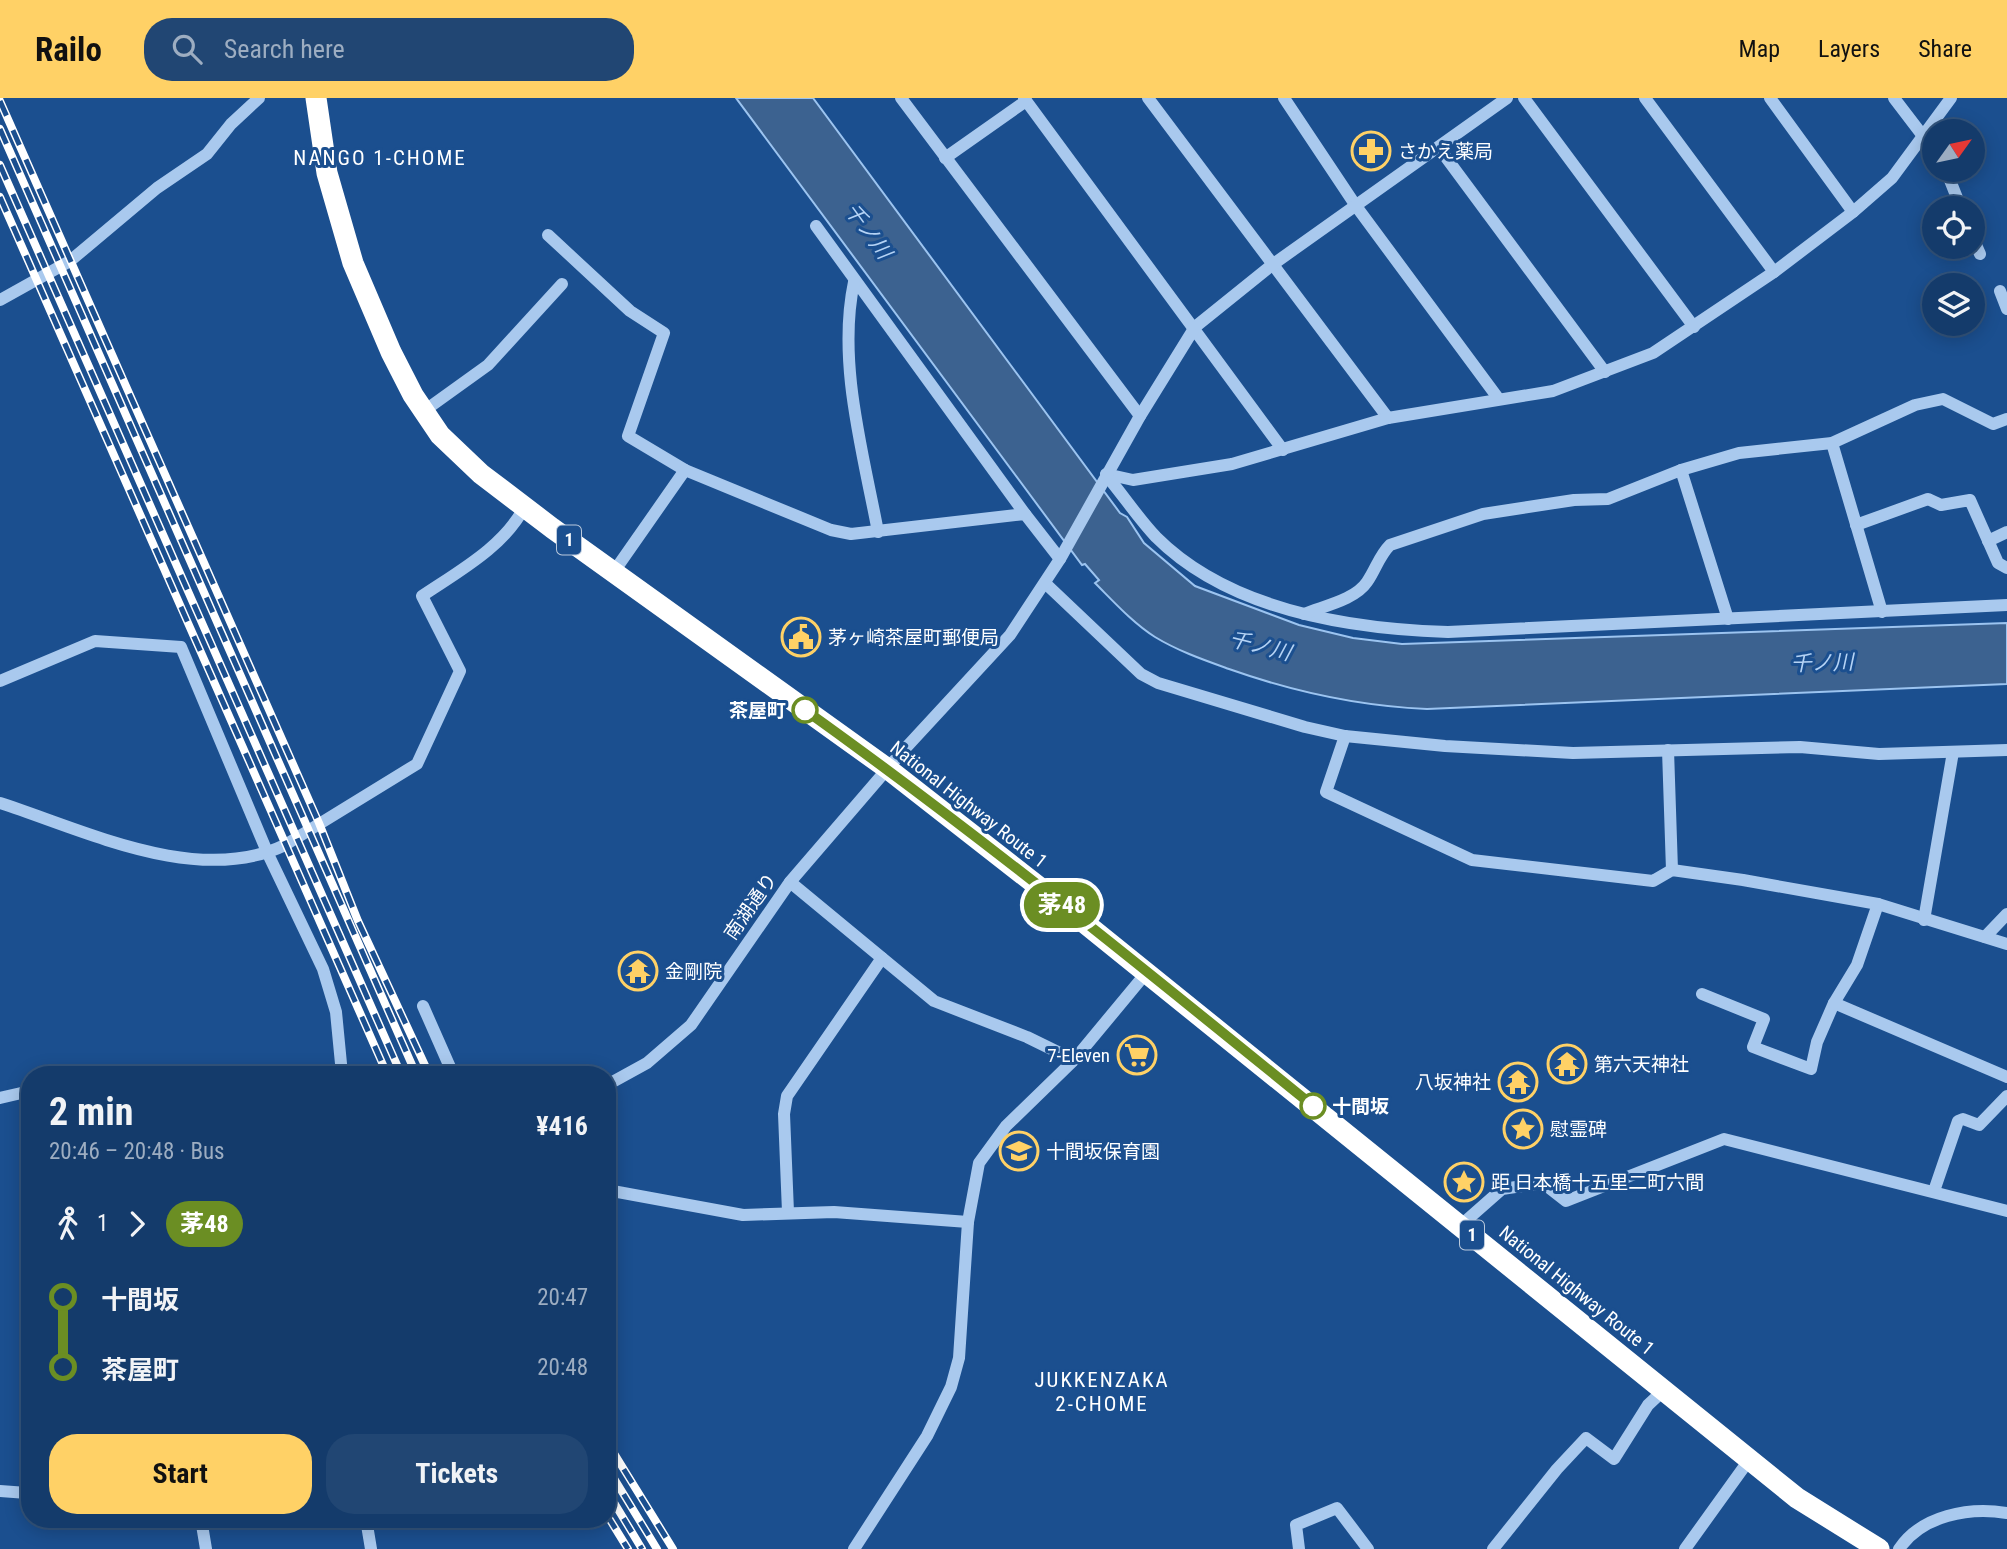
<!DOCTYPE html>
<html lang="en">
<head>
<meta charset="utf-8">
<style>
	body { margin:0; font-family:"Roboto Condensed","Noto Sans JP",sans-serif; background:#214673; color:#f1f3f6; height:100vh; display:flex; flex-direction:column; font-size:26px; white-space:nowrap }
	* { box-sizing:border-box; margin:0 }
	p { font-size:23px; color:#9dadc1 }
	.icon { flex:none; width:38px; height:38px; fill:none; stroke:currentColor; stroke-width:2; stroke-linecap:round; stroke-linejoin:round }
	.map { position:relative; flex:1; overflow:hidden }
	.details { position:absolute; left:21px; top:968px; width:595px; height:462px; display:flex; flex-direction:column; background:#143b6b; border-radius:28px; box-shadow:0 4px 18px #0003,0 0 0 2px #33557e }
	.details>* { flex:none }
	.badge { padding:0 14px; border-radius:23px; font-size:24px; line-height:46px }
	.needle { width:46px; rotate:57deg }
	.tools { position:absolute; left:1922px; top:21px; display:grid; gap:14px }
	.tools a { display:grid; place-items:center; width:63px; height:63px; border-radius:50%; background:#143b6b; box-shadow:0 4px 18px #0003,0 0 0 2px #33557e; font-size:35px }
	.map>.badge { position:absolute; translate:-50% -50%; box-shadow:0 0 0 4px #fff }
	.legs { display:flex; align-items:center; gap:10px; height:77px; padding:0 28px; font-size:23px }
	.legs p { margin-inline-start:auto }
	.overview { display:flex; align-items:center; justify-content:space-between; height:119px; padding:0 28px }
	h1 { font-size:38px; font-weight:700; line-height:52px }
	.button { display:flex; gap:14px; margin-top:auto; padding:14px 28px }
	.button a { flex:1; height:80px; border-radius:28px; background:#ffd166; color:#111; font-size:28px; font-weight:700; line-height:80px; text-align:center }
	.button a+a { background:#214673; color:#f1f3f6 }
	ul { padding:0 28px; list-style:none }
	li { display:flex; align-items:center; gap:24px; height:70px; font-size:26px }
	li i { display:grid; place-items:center; width:10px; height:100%; margin:0 9px; background:currentColor }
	li i::after { content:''; width:18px; height:18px; margin:-9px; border:5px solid; border-radius:50%; background:#143b6b }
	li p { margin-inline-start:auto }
	li:first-child i { background:linear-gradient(#0000 50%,currentColor 0) }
	li:last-child i { background:linear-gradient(currentColor 50%,#0000 0) }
	header { display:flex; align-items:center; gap:42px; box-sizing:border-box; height:98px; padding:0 35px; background:#ffd166; color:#111 }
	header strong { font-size:33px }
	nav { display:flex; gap:38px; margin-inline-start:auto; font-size:24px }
	.search { width:490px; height:63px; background:#214673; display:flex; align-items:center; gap:18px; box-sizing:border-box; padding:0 24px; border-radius:28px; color:#9dadc1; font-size:26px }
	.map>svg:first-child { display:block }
	.water { fill:#3c6290; stroke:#9cc4f0; stroke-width:2 }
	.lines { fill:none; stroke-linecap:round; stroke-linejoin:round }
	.minor { stroke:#a9c9ee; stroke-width:12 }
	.highway { stroke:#fff; stroke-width:21 }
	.rail-casing { stroke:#fff; stroke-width:8 }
	.rail { stroke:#1b4f8f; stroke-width:5; stroke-dasharray:16; stroke-linecap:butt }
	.line-1-casing { stroke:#fff; stroke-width:16 }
	.line-1 { stroke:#6b8e23; stroke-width:10 }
	.stop-1-dot { fill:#fff; stroke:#6b8e23; stroke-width:3.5 }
	.labels { text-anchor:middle; stroke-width:6; stroke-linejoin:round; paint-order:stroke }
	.shield { fill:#1b4f8f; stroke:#bbcadd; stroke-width:2 }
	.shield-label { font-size:18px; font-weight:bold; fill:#fff }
	.poi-label { font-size:19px; fill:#fff; stroke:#1b4f8f; text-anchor:start }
	.stop-label { font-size:19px; font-weight:bold; fill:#fff; stroke:#1b4f8f; text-anchor:end }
	.street-label { font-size:19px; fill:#fff; stroke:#1b4f8f }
	.neighbourhood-label { font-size:21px; letter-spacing:2px; fill:#fff; stroke:#1b4f8f }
	.water-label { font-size:21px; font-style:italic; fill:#b5d3f5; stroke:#1b4f8f }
</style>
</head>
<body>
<header>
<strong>Railo</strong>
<div class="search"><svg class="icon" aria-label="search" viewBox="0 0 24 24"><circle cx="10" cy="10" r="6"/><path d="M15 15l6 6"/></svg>Search here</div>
<nav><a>Map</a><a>Layers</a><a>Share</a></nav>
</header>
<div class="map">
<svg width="2007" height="1451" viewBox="0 0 2007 1451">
	<rect width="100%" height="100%" fill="#1b4f8f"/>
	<path class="water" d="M736 0H813L1120 415 1127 419 1144 445 1195 488 1299 527 1353 540 1402 546 2007 525V586L1427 611C1358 608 1294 594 1229 571 1204 562 1178 553 1155 539 1133 525 1114 504 1095 485L1099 482 1085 466 1082 467Z"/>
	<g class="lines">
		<g class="minor">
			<polyline points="901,0 1140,318"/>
			<polyline points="1024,0 1283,352"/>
			<polyline points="1148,0 1388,320"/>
			<polyline points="1284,0 1356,108 1498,300"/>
			<polyline points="1524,0 1694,229"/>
			<polyline points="1645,0 1774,174"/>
			<polyline points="1770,0 1853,114"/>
			<polyline points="1894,0 1923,38 1934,45"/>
			<polyline points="1439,50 1605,274"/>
			<polyline points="945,60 1026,3"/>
			<polyline points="1946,72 1961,110"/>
			<polyline points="816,128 1025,416"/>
			<polyline points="548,137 630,213 664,235 628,338 685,372"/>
			<polyline points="1972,138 1980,156"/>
			<path d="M854 184C837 264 863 354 878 434"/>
			<polyline points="2000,193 2007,211"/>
			<polyline points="0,202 70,163 157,90 207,56 231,26 259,0"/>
			<polyline points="424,313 488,267 562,186"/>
			<polyline points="1832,345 1882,514"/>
			<polyline points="1681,372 1728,521"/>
			<polyline points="1106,376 1133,382 1232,366 1388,320 1553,293 1653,255 1774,174 1853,114 1892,80 1951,0"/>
			<path d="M1106 377C1123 397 1138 420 1156 439 1229 512 1350 531 1448 534L2007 507"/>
			<polyline points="1856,427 1928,401 1941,407 1970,402 1998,465 2007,470"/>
			<polyline points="1988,443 2007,434"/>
			<polyline points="613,475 685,372 831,432 851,436 1025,416 1060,461"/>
			<polyline points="1045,485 1141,576 1158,585 1305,629 1345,638 1445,648 1573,655 1800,649 1879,656 2007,652"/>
			<path d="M1304 516C1323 508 1355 502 1367 484 1376 471 1379 458 1390 447L1483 416 1574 402 1608 401 1681 372 1739 355 1832 345 1915 307 1943 301 1993 326 2007 321"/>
			<polyline points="0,583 95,543 181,549 268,756 323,871 336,914 342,976"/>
			<polyline points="1345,638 1326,694 1472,762 1653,783 1672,772 1743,782 1878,806 2007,846"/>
			<polyline points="1668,652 1672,772"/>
			<path d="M0 705C84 732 198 789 285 747L417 666 460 573 422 498C459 473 504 449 525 408"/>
			<polyline points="790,784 934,903 1027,939 1074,962"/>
			<polyline points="1924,822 1953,654"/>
			<polyline points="1985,839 2007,816"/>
			<polyline points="1702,896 1764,921 1753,949 1811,971 1817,944 1834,905 1857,867 1878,806"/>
			<polyline points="1834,905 2007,979"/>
			<polyline points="423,908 453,976"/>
			<polyline points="607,987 647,965 691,927 790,784 901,655 1010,537 1060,461 1140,318 1195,229 1272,167 1507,0"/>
			<polyline points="0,1000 30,993"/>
			<polyline points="607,1092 743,1117 834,1114 968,1124"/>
			<polyline points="1934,1093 1958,1023 1963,1021 1979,1027 2007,998"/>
			<polyline points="788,1114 784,1016 787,998 882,860"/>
			<polyline points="1460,1128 1502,1091 1543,1085 1566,1103 1724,1041 2007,1113"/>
			<polyline points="0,1393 27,1395"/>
			<polyline points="201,1421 206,1451"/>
			<polyline points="366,1421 371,1451"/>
			<polyline points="854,1451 927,1338 951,1289 959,1260 968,1124 979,1065 1006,1028 1074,962 1147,874"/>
			<polyline points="1299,1451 1296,1427 1337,1410 1368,1451"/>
			<polyline points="1493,1451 1557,1371 1586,1340 1614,1361 1648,1307 1664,1292"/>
			<polyline points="1685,1451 1749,1362"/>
			<path d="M1899 1451C1922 1417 1969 1409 2007 1415"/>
		</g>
		<polyline class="highway" points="316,0 327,75 353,165 391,254 413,297 440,337 481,376 552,430 888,671 1071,814 1797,1400 1879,1451"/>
		<defs>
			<g id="rail">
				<polyline points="0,3 319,725 358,823 429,976"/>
				<polyline points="0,31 416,976"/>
				<polyline points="0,67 401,976"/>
				<polyline points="0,99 387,976"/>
				<polyline points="607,1344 673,1451"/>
				<polyline points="607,1369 657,1451"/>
				<polyline points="607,1393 642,1451"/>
				<polyline points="607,1417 628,1451"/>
			</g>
		</defs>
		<use href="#rail" class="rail-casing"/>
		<use href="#rail" class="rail"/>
	</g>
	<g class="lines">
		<defs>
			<path id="line-1" d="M805 612C980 737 1147 873 1313 1008"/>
		</defs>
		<use href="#line-1" class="line-1-casing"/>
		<use href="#line-1" class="line-1"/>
	</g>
	<defs>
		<symbol id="pharmacy-ring" viewBox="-11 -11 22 22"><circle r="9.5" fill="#1b4f8f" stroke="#ffd166" stroke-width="1.5"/><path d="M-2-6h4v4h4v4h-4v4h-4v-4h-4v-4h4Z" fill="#ffd166"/></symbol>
		<symbol id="civic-ring" viewBox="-11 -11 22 22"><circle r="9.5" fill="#1b4f8f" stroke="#ffd166" stroke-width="1.5"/><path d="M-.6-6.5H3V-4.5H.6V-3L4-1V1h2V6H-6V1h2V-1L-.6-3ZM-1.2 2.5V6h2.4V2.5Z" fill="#ffd166"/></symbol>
		<symbol id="temple-ring" viewBox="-11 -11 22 22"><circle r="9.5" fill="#1b4f8f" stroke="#ffd166" stroke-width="1.5"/><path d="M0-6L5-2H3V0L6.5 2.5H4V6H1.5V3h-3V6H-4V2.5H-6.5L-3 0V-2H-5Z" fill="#ffd166"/></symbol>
		<symbol id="supermarket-ring" viewBox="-11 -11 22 22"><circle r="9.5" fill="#1b4f8f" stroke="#ffd166" stroke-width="1.5"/><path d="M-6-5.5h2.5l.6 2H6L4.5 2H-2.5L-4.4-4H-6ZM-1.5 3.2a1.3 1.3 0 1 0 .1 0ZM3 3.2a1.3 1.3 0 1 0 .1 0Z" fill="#ffd166"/></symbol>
		<symbol id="sight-ring" viewBox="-11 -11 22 22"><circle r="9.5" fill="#1b4f8f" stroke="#ffd166" stroke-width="1.5"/><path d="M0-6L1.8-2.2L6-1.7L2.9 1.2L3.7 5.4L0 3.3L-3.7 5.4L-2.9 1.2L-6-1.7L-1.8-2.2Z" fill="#ffd166"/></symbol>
		<symbol id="school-ring" viewBox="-11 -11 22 22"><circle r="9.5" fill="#1b4f8f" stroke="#ffd166" stroke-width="1.5"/><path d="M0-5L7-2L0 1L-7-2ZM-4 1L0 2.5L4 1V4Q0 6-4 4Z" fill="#ffd166"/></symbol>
	</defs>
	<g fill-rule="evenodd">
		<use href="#pharmacy-ring" x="1349" y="31" width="44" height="44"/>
		<use href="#civic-ring" x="779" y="517" width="44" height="44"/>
		<use href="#temple-ring" x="616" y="851" width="44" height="44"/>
		<use href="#supermarket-ring" x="1115" y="935" width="44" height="44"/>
		<use href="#temple-ring" x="1545" y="944" width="44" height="44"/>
		<use href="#temple-ring" x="1496" y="962" width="44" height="44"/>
		<use href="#sight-ring" x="1501" y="1009" width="44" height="44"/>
		<use href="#school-ring" x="997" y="1031" width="44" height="44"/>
		<use href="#sight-ring" x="1442" y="1062" width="44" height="44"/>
	</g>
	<g class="stop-1-dot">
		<circle cx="805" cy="612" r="12"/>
		<circle cx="1313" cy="1008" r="12"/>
	</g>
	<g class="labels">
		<g class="shield">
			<rect x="557" y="427.5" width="24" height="29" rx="5"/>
			<rect x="1460" y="1122.5" width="24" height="29" rx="5"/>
		</g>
		<g class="shield-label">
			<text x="569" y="448">1</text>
			<text x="1472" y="1143">1</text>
		</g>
		<g class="poi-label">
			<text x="1398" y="60">さかえ薬局</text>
			<text x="828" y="546">茅ヶ崎茶屋町郵便局</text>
			<text x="665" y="880">金剛院</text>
			<text x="1110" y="964" text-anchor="end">7-Eleven</text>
			<text x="1594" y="973">第六天神社</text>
			<text x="1491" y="991" text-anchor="end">八坂神社</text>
			<text x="1550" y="1038">慰霊碑</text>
			<text x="1046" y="1060">十間坂保育園</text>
			<text x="1491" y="1091">距 日本橋十五里二町六間</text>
		</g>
		<g class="stop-label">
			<text x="786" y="619">茶屋町</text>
			<text x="1332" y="1015" text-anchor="start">十間坂</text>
		</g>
		<g class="street-label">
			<text transform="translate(969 706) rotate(38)" y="7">National Highway Route 1</text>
			<text transform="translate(750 808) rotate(-55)" y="7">南湖通り</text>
			<text transform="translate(1577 1192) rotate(39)" y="7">National Highway Route 1</text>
		</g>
		<g class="neighbourhood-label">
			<text x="380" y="67">NANGO 1-CHOME</text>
			<text x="1102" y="1289">JUKKENZAKA<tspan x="1102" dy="24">2-CHOME</tspan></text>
		</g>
		<g class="water-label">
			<text transform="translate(868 133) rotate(54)" y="7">千ノ川</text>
			<text transform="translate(1260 548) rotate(14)" y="7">千ノ川</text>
			<text transform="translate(1822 565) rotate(-2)" y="7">千ノ川</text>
		</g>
	</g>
</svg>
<div class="tools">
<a><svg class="needle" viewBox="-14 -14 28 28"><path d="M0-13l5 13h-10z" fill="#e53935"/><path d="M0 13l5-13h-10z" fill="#9dadc1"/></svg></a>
<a><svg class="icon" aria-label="locate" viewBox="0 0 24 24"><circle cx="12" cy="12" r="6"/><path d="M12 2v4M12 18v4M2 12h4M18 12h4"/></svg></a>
<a><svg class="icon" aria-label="layers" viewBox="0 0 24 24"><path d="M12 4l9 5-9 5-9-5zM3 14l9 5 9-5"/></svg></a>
</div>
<b class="badge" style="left:1062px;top:807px;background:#6b8e23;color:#fff">茅48</b>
<section class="details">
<div class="overview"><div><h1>2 min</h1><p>20:46 – 20:48 · Bus</p></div><b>¥416</b></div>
<div class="legs"><svg class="icon" aria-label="walk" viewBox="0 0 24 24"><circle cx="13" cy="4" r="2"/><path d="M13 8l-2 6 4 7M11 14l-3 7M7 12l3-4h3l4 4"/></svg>1<svg class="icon" aria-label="forward" viewBox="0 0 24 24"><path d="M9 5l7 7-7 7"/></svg><b class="badge" style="background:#6b8e23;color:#fff">茅48</b></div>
<ul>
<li><i style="color:#6b8e23"></i><b>十間坂</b><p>20:47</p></li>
<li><i style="color:#6b8e23"></i><b>茶屋町</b><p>20:48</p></li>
</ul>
<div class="button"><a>Start</a><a>Tickets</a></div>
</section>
</div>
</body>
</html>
